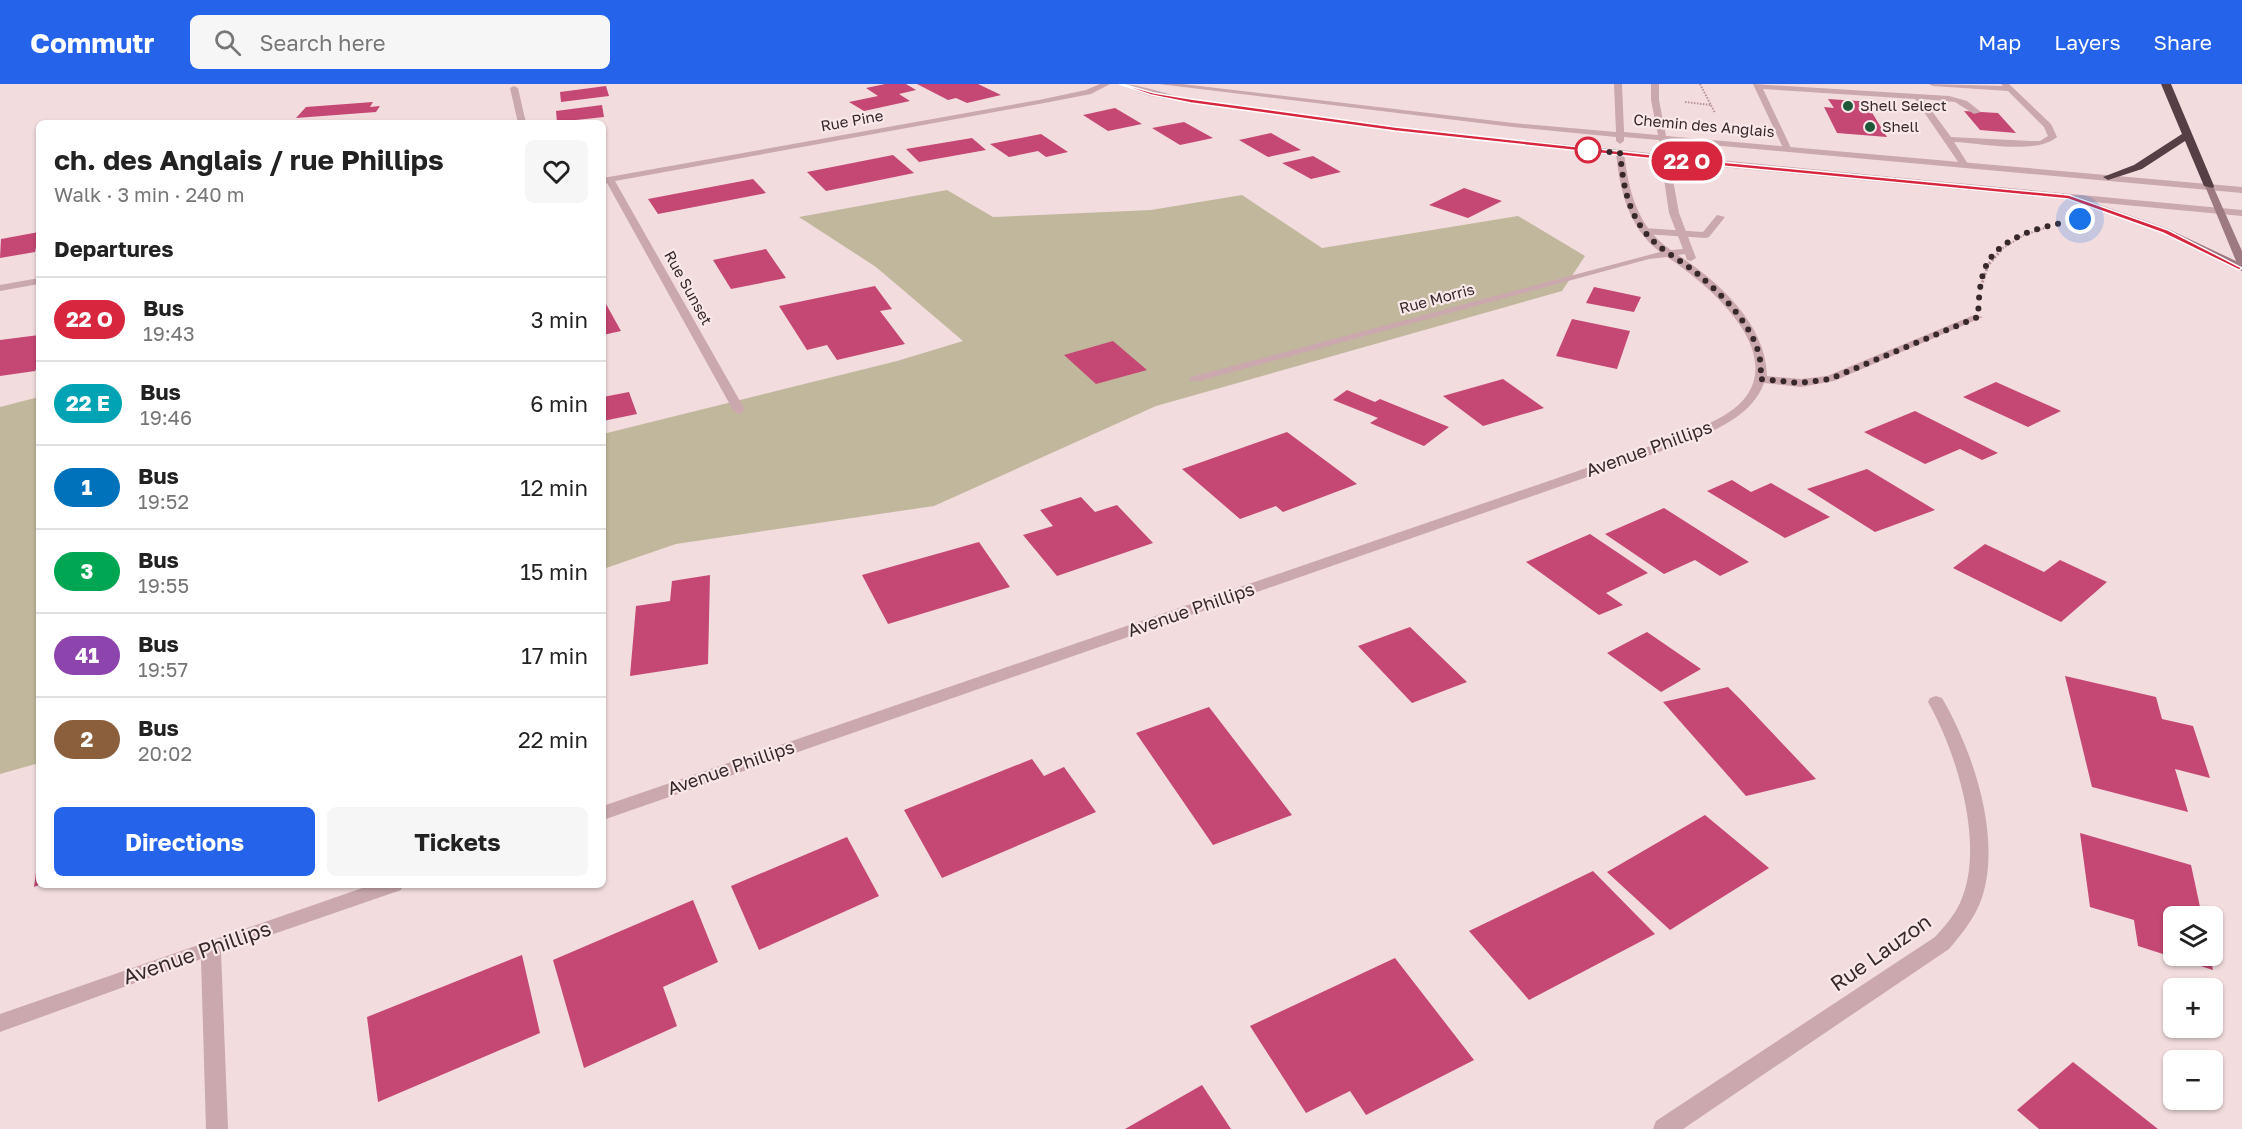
<!DOCTYPE html>
<html lang="en">
<head>
<meta charset="utf-8">
<style>
	body { margin:0; font-family:"Golos Text",sans-serif; background:#f6f6f6; color:#222; height:100vh; display:flex; flex-direction:column; font-size:22px; white-space:nowrap }
	* { box-sizing:border-box; margin:0 }
	p { font-size:20px; color:#767676 }
	.icon { flex:none; width:33px; height:33px; fill:none; stroke:currentColor; stroke-width:2; stroke-linecap:round; stroke-linejoin:round }
	.map { position:relative; flex:1; overflow:hidden }
	.side { position:absolute; left:36px; top:36px; width:570px; height:768px; display:flex; flex-direction:column; background:#fff; border-radius:9px; box-shadow:0 2px 4px #0004 }
	.side>* { flex:none }
	.badge { padding:0 12px; border-radius:20px; font-size:21px; line-height:39px }
	.controls { position:absolute; left:2163px; top:822px; display:grid; gap:12px }
	.controls a { display:grid; place-items:center; width:60px; height:60px; border-radius:9px; background:#fff; box-shadow:0 2px 4px #0004; font-size:30px }
	.you { position:absolute; width:30px; height:30px; margin:-15px; border:4px solid #fff; border-radius:50%; background:#1a73e8; box-shadow:0 0 0 9px #1a73e833 }
	.map>.badge { position:absolute; translate:-50% -50%; box-shadow:0 0 0 3px #fff }
	h2 { padding:0 18px; font-size:22px; line-height:54px }
	.round { display:grid; place-items:center; flex:none; width:63px; height:63px; border-radius:9px; background:#f6f6f6 }
	.overview { display:flex; align-items:center; justify-content:space-between; height:102px; padding:0 18px }
	h1 { font-size:28px; font-weight:700; line-height:45px }
	.cta { display:flex; gap:12px; margin-top:auto; padding:12px 18px }
	.cta a { flex:1; height:69px; border-radius:9px; background:#2563eb; color:#fff; font-size:24px; font-weight:700; line-height:69px; text-align:center }
	.cta a+a { background:#f6f6f6; color:#222 }
	ul { padding:0; list-style:none }
	li { display:flex; align-items:center; gap:18px; height:84px; padding:0 18px; border-top:2px solid #e0e0e0 }
	li div { flex:1 }
	li b { display:block; font-size:22px }
	li em { font-style:normal }
	li .badge { min-width:66px; font-weight:700; text-align:center }
	header { display:flex; align-items:center; gap:36px; box-sizing:border-box; height:84px; padding:0 30px; background:#2563eb; color:#fff }
	header strong { font-size:28px }
	nav { display:flex; gap:33px; margin-inline-start:auto; font-size:21px }
	.search { width:420px; height:54px; background:#f6f6f6; display:flex; align-items:center; gap:15px; box-sizing:border-box; padding:0 21px; border-radius:9px; color:#767676; font-size:22px }
	.map>svg:first-child { display:block }
	.green { fill:#c1b79c }
	.building { fill:#c54774 }
	.lines { fill:none; stroke-linecap:round; stroke-linejoin:round }
	.path-far1 { stroke:#b69298; stroke-width:2; stroke-dasharray:1.5 1.5; stroke-linecap:butt }
	.path { stroke:#b69298; stroke-width:3; stroke-dasharray:2 2; stroke-linecap:butt }
	.service { fill:#caa8ad; fill-rule:evenodd }
	.minor { fill:#caa8ad; fill-rule:evenodd }
	.tertiary { fill:#caa8ad; fill-rule:evenodd }
	.secondary { fill:#9d7982; fill-rule:evenodd }
	.motorway { fill:#573f46; fill-rule:evenodd }
	.line { fill:#d7263d; stroke:#fff; stroke-width:1.5 }
	.walk { stroke:#37282c; stroke-width:6; stroke-dasharray:0 10.8 }
	.poi-dot { fill:#1e5839; stroke:#f9e8e9; stroke-width:2 }
	.stop-dot { fill:#fff; stroke:#d7263d; stroke-width:3 }
	.labels { text-anchor:middle; stroke-width:4.5; stroke-linejoin:round; paint-order:stroke }
	.far-poi-label { font-size:15px; fill:#37282c; stroke:#f9e8e9; text-anchor:start }
	.far-street-label { font-size:15px; fill:#37282c; stroke:#f9e8e9 }
	.street-label { font-size:18px; fill:#37282c; stroke:#f9e8e9 }
	.near-street-label { font-size:21px; fill:#37282c; stroke:#f9e8e9 }
</style>
</head>
<body>
<header>
<strong>Commutr</strong>
<div class="search"><svg class="icon" aria-label="search" viewBox="0 0 24 24"><circle cx="10" cy="10" r="6"/><path d="M15 15l6 6"/></svg>Search here</div>
<nav><a>Map</a><a>Layers</a><a>Share</a></nav>
</header>
<div class="map">
<svg width="2242" height="1045" viewBox="0 0 2242 1045">
	<rect width="100%" height="100%" fill="#f2dcde"/>
	<g class="green">
		<polygon points="947,106 993,133 1151,126 1242,111 1322,164 1518,132 1585,172 1562,207 1156,322 934,422 676,460 603,485 603,350 897,277 963,257 876,183 799,133"/>
		<polygon points="39,313 39,679 0,690 0,323"/>
	</g>
	<g class="building">
		<polygon points="885,0 906,0 916,6 899,10 910,17 864,27 849,18 878,12 866,4"/>
		<polygon points="917,0 978,0 1001,11 967,19 956,14 948,16"/>
		<polygon points="606,2 609,12 561,18 560,8"/>
		<polygon points="1828,15 1888,19 1894,28 1871,27 1887,53 1837,49 1824,23 1834,24"/>
		<polygon points="373,18 370,23 380,22 376,28 296,34 306,23"/>
		<polygon points="602,21 604,33 557,38 556,27"/>
		<polygon points="1115,24 1142,40 1108,47 1083,31"/>
		<polygon points="1964,27 1998,29 2016,49 1980,46"/>
		<polygon points="1184,38 1213,54 1180,61 1152,44"/>
		<polygon points="1271,49 1301,66 1268,73 1239,56"/>
		<polygon points="1041,50 1068,68 1046,73 1038,67 1009,73 990,60"/>
		<polygon points="972,54 986,66 919,78 906,65"/>
		<polygon points="893,71 914,89 826,107 807,88"/>
		<polygon points="1313,72 1341,88 1311,95 1282,79"/>
		<polygon points="753,95 766,109 658,130 648,115"/>
		<polygon points="1464,104 1502,117 1468,134 1429,121"/>
		<polygon points="39,148 35,168 0,174 1,155"/>
		<polygon points="766,165 786,194 731,205 713,176"/>
		<polygon points="875,202 892,225 880,227 905,260 837,276 827,261 807,266 779,222"/>
		<polygon points="1594,203 1641,213 1634,228 1586,219"/>
		<polygon points="603,220 606,220 621,247 603,251"/>
		<polygon points="1572,235 1630,247 1617,285 1556,272"/>
		<polygon points="39,251 39,279 35,287 0,292 0,256"/>
		<polygon points="1113,257 1147,286 1096,300 1064,271"/>
		<polygon points="1503,295 1544,324 1483,342 1443,312"/>
		<polygon points="1996,298 2061,327 2028,343 1963,313"/>
		<polygon points="1347,306 1375,318 1380,315 1449,343 1424,362 1370,339 1378,334 1333,316"/>
		<polygon points="629,308 637,330 603,337 603,313"/>
		<polygon points="1915,327 1998,369 1982,376 1960,365 1925,380 1864,348"/>
		<polygon points="1287,348 1357,400 1283,428 1276,422 1240,435 1182,385"/>
		<polygon points="1867,385 1935,426 1875,448 1807,405"/>
		<polygon points="1732,396 1751,408 1771,399 1830,433 1785,454 1707,407"/>
		<polygon points="1081,413 1095,428 1117,421 1153,459 1057,492 1023,451 1053,442 1040,426"/>
		<polygon points="1664,424 1749,478 1720,492 1695,476 1664,490 1605,450"/>
		<polygon points="1590,450 1648,489 1606,509 1623,521 1599,531 1526,478"/>
		<polygon points="979,458 1010,503 888,540 862,491"/>
		<polygon points="1985,460 2044,488 2060,476 2107,498 2061,538 1953,484"/>
		<polygon points="710,491 708,580 630,592 636,522 670,517 672,497"/>
		<polygon points="1410,543 1467,598 1412,619 1358,562"/>
		<polygon points="1647,548 1701,585 1661,608 1607,569"/>
		<polygon points="2065,592 2156,613 2162,635 2193,642 2210,694 2175,685 2188,728 2092,703"/>
		<polygon points="1728,603 1743,618 1816,695 1746,712 1663,618"/>
		<polygon points="1209,623 1292,731 1213,761 1136,649"/>
		<polygon points="1032,675 1044,692 1064,683 1096,728 942,794 904,726"/>
		<polygon points="1705,731 1769,784 1670,846 1607,788"/>
		<polygon points="2080,749 2191,781 2202,832 2174,832 2174,872 2210,872 2213,886 2138,862 2134,836 2090,823"/>
		<polygon points="847,753 879,812 759,866 731,802"/>
		<polygon points="38,775 39,801 34,803"/>
		<polygon points="1593,787 1655,850 1529,916 1469,847"/>
		<polygon points="693,816 718,878 663,903 677,942 584,984 553,876"/>
		<polygon points="522,871 540,949 378,1018 367,933"/>
		<polygon points="1395,874 1474,976 1366,1031 1350,1007 1306,1029 1250,942"/>
		<polygon points="2073,978 2158,1045 2039,1045 2017,1026"/>
		<polygon points="1202,1001 1231,1045 1125,1045"/>
	</g>
	<g class="lines">
		<g class="path-far1">
			<polyline points="1700,0 1715,29"/>
			<polyline points="1685,18 1711,21"/>
			<polyline points="2000,166 2024,151 2048,143"/>
		</g>
		<polyline class="path" points="1980,206 1988,181 2002,165"/>
		<g class="service">
			<path d="M1753 0 1949 12 1967 17 1981 28 1974 30 1955 18 1923 15 1951 53 2031 57H2040L2048 52 2044 43 2008 7 1933 2 1929 0 2003 2 2001 0H2009L2051 40 2057 53C2037 71 1981 59 1954 58L1968 80 1964 83 1961 82 1915 15 1763 5 1791 64 1787 67 1783 64Z"/>
			<polygon points="1717,131 1725,133 1709,153 1706,154 1644,150 1639,147 1644,144 1703,148"/>
		</g>
		<g class="minor">
			<polygon points="1100,0 1110,0 1091,10 1039,20 615,97 745,326 739,330 733,326 607,99 603,100 603,94 1039,16 1086,6"/>
			<polygon points="514,2 518,4 526,39 518,39 510,4"/>
			<path d="M1620 66 1624 69C1629 108 1637 143 1671 166L1683 165 1669 129 1661 74 1665 71 1669 74 1679 129 1696 174 1691 177 1687 176 1685 170 1678 171C1719 198 1766 240 1767 292L1801 295 1827 292 1974 231 1983 233 1834 297 1801 303 1764 299C1753 329 1723 342 1696 355L603 736V722L1688 349C1708 340 1737 329 1749 308 1778 258 1703 197 1667 173L1649 175 1199 297H1191L1189 295 1191 293 1660 168C1628 143 1620 107 1616 69Z"/>
			<polygon points="39,194 39,200 0,207 0,201"/>
			<path d="M1936 612 1942 614C1973 667 2004 757 1980 819 1973 836 1961 851 1949 865L1683 1045H1653L1656 1037 1935 853C1944 843 1954 832 1960 819 1986 763 1957 669 1928 618L1930 614Z"/>
			<polygon points="371,801 403,801 401,806 221,868 228,1045 206,1045 201,875 0,948 0,930"/>
		</g>
		<g class="tertiary">
			<path d="M1118 0C1142 0 1167 11 1190 15 1265 27 1341 37 1416 45 1691 74 1966 100 2242 126V132L1701 81 1395 47 1191 19 1150 12Z"/>
			<polygon points="1159,0 1182,0 1513,39 1616,48 1614,0 1622,0 1624,48 1658,51 1651,16 1651,0 1659,0 1659,16 1666,52 2242,103 2242,109 1667,57 1668,62 1664,65 1660,62 1659,56 1624,53 1624,57 1620,60 1616,57 1616,53 1513,43"/>
		</g>
		<polygon class="secondary" points="2209,99 2213,102 2242,167 2242,187 2162,149 2064,113 2072,111 2168,145 2236,177 2205,102"/>
		<polygon class="motorway" points="2161,0 2171,0 2214,102 2213,104 2204,102 2185,57 2142,85 2108,96 2103,93 2134,81 2182,50"/>
	</g>
	<polygon class="line" points="1119,0 1122,0 1154,9 1191,15 1395,43 1701,76 2069,111 2168,146 2242,184 2239,186 2163,149 2068,115 1701,80 1395,47 1191,19 1151,11"/>
	<g class="lines">
		<path class="walk" d="M1588 66 1620 69C1623 97 1626 123 1644 147 1659 167 1683 176 1701 193 1729 217 1767 256 1760 295L1800 299 1830 295 1978 233C1979 215 1979 194 1988 178 2005 149 2051 141 2080 135"/>
	</g>
	<g class="poi-dot">
		<circle cx="1848" cy="22" r="6"/>
		<circle cx="1870" cy="43" r="6"/>
	</g>
	<circle class="stop-dot" cx="1588" cy="66" r="12"/>
	<g class="labels">
		<g class="far-poi-label">
			<text x="1860" y="27">Shell Select</text>
			<text x="1882" y="48">Shell</text>
		</g>
		<g class="far-street-label">
			<text transform="translate(852 37) rotate(-10)" y="5">Rue Pine</text>
			<text transform="translate(1704 42) rotate(5)" y="5">Chemin des Anglais</text>
			<text transform="translate(688 204) rotate(61)" y="5">Rue Sunset</text>
			<text transform="translate(1437 215) rotate(-15)" y="5">Rue Morris</text>
		</g>
		<g class="street-label">
			<text transform="translate(1649 365) rotate(-20)" y="6">Avenue Phillips</text>
			<text transform="translate(1191 526) rotate(-19)" y="6">Avenue Phillips</text>
			<text transform="translate(731 684) rotate(-19)" y="6">Avenue Phillips</text>
		</g>
		<g class="near-street-label">
			<text transform="translate(197 869) rotate(-19)" y="7">Avenue Phillips</text>
			<text transform="translate(1881 869) rotate(-35)" y="7">Rue Lauzon</text>
		</g>
	</g>
</svg>
<div class="controls">
<a><svg class="icon" aria-label="layers" viewBox="0 0 24 24"><path d="M12 4l9 5-9 5-9-5zM3 14l9 5 9-5"/></svg></a>
<a>+</a>
<a>−</a>
</div>
<div class="you" style="left:2080px;top:135px"></div>
<b class="badge" style="left:1687px;top:77px;background:#d7263d;color:#fff">22 O</b>
<section class="side">
<div class="overview"><div><h1>ch. des Anglais / rue Phillips</h1><p>Walk · 3 min · 240 m</p></div><a class="round"><svg class="icon" aria-label="heart" viewBox="0 0 24 24"><path d="M12 20l-8-8c-3-5 5-10 8-4 3-6 11-1 8 4z"/></svg></a></div>
<h2>Departures</h2>
<ul>
<li><span class="badge" style="background:#d7263d;color:#fff">22 O</span><div><b>Bus</b><p>19:43</p></div><em>3 min</em></li>
<li><span class="badge" style="background:#00a3b4;color:#fff">22 E</span><div><b>Bus</b><p>19:46</p></div><em>6 min</em></li>
<li><span class="badge" style="background:#0072bc;color:#fff">1</span><div><b>Bus</b><p>19:52</p></div><em>12 min</em></li>
<li><span class="badge" style="background:#00a651;color:#fff">3</span><div><b>Bus</b><p>19:55</p></div><em>15 min</em></li>
<li><span class="badge" style="background:#8e44ad;color:#fff">41</span><div><b>Bus</b><p>19:57</p></div><em>17 min</em></li>
<li><span class="badge" style="background:#8b5e3c;color:#fff">2</span><div><b>Bus</b><p>20:02</p></div><em>22 min</em></li>
</ul>
<div class="cta"><a>Directions</a><a>Tickets</a></div>
</section>
</div>
</body>
</html>
